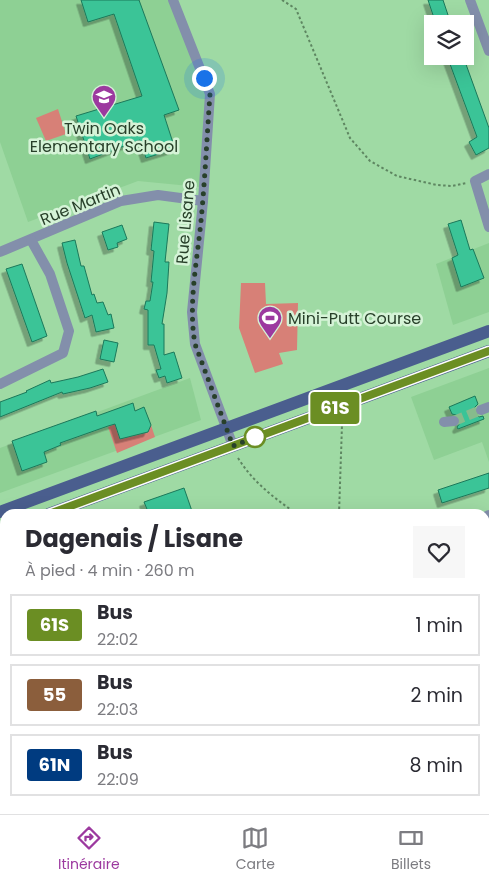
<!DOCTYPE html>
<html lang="fr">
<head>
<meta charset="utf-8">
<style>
	body { margin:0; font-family:Poppins,sans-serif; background:#f7f7f7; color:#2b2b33; height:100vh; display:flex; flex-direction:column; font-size:19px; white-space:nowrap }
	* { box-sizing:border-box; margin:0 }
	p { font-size:16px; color:#7c7c81 }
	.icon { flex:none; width:28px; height:28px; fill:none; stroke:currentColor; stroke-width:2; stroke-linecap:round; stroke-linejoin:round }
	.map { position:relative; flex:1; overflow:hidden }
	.sheet { position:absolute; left:0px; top:509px; width:490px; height:306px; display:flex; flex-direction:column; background:#fff; border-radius:15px 15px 0 0; box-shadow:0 5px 20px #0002 }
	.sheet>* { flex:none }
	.badge { padding:0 10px; border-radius:4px; font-size:18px; line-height:32px }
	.tools { position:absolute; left:424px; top:15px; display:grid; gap:10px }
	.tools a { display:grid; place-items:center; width:50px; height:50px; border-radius:0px; background:#fff; box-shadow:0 5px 20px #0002; font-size:25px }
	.you { position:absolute; width:25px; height:25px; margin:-12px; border:4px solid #fff; border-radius:50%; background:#1a73e8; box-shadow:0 0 0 8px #1a73e833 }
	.map>.badge { position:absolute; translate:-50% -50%; box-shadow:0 0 0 2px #fff }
	.round { display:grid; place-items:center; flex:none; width:52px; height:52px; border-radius:0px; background:#f7f7f7 }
	.summary { display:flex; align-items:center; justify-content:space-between; height:85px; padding:0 25px }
	h1 { font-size:24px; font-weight:700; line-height:38px }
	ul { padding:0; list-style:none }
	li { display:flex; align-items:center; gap:15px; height:62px; margin:0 10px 8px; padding:0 15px; border:2px solid #e1e1e2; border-radius:0px }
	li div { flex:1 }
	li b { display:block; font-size:19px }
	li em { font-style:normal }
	li .badge { min-width:55px; font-weight:700; text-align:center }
	.menu { display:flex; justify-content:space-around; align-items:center; height:70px; border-top:1px solid #e1e1e2; background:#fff; font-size:14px; color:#7c7c81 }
	.menu a { display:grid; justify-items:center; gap:2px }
	.menu .active { color:#9c399f }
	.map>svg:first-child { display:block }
	.built { fill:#8ed094 }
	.green { fill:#d78077 }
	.building { fill:#3bc497; stroke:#1b785a; filter:url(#shadow) }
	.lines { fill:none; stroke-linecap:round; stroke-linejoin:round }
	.minor-tunnel { stroke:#87bb8c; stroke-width:10; stroke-dasharray:10 5; stroke-linecap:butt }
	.path { stroke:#5e8661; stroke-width:2; stroke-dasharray:2.5 2.5; stroke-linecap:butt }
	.minor { stroke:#838fab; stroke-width:10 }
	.major { stroke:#4a5e8e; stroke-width:12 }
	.line-casing { stroke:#fff; stroke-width:11 }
	.line { stroke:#6b8e23; stroke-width:8 }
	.walk { stroke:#28402a; stroke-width:5; stroke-dasharray:0 9 }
	.stop-dot { fill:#fff; stroke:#6b8e23; stroke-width:2.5 }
	.labels { text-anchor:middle; stroke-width:5; stroke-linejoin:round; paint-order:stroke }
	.poi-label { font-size:16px; fill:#28402a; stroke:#d5f3d7 }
	.street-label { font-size:16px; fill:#28402a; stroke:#d5f3d7 }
</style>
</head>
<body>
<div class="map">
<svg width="489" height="814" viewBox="0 0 489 814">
	<defs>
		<filter id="shadow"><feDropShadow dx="-4.5" dy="4.5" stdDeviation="0" flood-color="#0004"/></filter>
	</defs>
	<rect width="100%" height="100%" fill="#9fdaa4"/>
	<g class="built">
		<polygon points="0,0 173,0 210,94 200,187 138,181 28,222 0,142"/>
		<polygon points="489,243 489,312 453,325 436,264"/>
		<polygon points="489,368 489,462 482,442 434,460 411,397"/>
		<polygon points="190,378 201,420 0,493 0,448"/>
	</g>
	<g class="green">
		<polygon points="58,109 66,134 46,141 36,118"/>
		<polygon points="241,283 265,283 266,304 298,303 297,350 279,353 283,364 255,373 239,328"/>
		<polygon points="115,424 120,439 148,432 151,425 155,437 117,453 108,427"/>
	</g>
	<g class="building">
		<polygon points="81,0 139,0 179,110 164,115 175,149 146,158 140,140 90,159 76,116 142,96 114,14 88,22"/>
		<polygon points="428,0 443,0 451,24 436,24"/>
		<polygon points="447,56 463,56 489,128 489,148 476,155 469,142 477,137"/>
		<polygon points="461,220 470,250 473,249 484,278 461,287 452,258 458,255 448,224"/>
		<polygon points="154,222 169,224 165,262 169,262 167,293 162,324 164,324 164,355 174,352 182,378 167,383 165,376 159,378 156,370 161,369 154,345 148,345 148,310 144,309 146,301 150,301 153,282 151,282 154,251 151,250"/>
		<polygon points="122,225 127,239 117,243 118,247 108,250 102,232"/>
		<polygon points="75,240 81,266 84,266 92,295 94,294 97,303 103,302 108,315 111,314 114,328 96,332 92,315 85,318 67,263 62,243"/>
		<polygon points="22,264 47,336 32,342 6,269"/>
		<polygon points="104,340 118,343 114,362 100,359"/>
		<polygon points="103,369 108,382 90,388 63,394 62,392 0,417 0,402 27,392 26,391 50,380 51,383 78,377"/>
		<polygon points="475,396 478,404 474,408 475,413 479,417 483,416 484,419 458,429 457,427 460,423 460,417 456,415 452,414 449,407"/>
		<polygon points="133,403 135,411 144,407 151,425 148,432 120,439 115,424 108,426 60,443 61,445 44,452 47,462 22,471 12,441 96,411 97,416"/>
		<polygon points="489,473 489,488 442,503 438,490"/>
		<polygon points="184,488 193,514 149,514 144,502"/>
	</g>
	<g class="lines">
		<polyline class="minor-tunnel" points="454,421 481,410"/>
		<g class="path">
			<polyline points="282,0 296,9 350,138 370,161 397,176 437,185 452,186 466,183"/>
			<path d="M238 458C253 482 274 498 297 514"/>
			<polyline points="339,514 342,425 341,419"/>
			<polyline points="485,647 489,646"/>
			<polyline points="485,757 489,758"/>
			<polyline points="485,776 489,783"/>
			<polyline points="430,810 431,814"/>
		</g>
		<g class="minor">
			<polyline points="173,0 210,94 203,201 192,312 195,344 233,446"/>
			<polyline points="470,0 489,51"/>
			<polyline points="489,174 475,181 489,227"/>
			<polyline points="0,252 121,201 158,195 203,201"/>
			<polyline points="0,384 63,353 69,331 50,274 31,240"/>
			<polyline points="481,410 489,407"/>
			<polyline points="444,422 454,421"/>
			<polyline points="485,517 489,515"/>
			<polyline points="0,672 5,670"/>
			<polyline points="0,711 5,724"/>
			<polyline points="38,810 39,814"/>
			<polyline points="249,810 251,814"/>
		</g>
		<g class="major">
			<polyline points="0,512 489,331"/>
			<polyline points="49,514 489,351"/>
			<polyline points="0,532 5,530"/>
		</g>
	</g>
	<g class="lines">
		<defs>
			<polyline id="line" points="49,514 489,351"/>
		</defs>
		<use href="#line" class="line-casing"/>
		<use href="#line" class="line"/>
		<path class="walk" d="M204 78 210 94C207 136 205 179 201 221 197 262 188 304 195 344L233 446 264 434 255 437"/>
	</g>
	<defs>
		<symbol id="school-pin" viewBox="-11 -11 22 30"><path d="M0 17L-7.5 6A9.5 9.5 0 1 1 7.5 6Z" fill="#9c399f" stroke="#d5f3d7"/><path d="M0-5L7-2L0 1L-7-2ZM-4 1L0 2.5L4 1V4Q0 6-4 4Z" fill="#fff"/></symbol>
		<symbol id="stadium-pin" viewBox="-11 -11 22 30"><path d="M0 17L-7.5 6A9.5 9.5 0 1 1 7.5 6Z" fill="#9c399f" stroke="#d5f3d7"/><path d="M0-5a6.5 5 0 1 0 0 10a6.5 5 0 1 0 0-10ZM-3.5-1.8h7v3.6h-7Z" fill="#fff"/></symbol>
	</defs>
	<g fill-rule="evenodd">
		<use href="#school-pin" x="90" y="83" width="28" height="38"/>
		<use href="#stadium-pin" x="256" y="304" width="28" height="38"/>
	</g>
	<circle class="stop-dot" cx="255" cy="437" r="10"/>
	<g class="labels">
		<g class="poi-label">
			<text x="104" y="134">Twin Oaks<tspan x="104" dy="18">Elementary School</tspan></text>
			<text x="288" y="324" text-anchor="start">Mini-Putt Course</text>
		</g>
		<g class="street-label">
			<text transform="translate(80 204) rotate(-22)" y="6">Rue Martin</text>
			<text transform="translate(185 222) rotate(-85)" y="6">Rue Lisane</text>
		</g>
	</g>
</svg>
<div class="tools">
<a><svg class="icon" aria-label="layers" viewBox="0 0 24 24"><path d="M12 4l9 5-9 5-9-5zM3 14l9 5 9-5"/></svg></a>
</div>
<div class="you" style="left:204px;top:78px"></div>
<b class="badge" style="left:335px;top:408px;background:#6b8e23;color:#fff">61S</b>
<section class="sheet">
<div class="summary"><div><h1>Dagenais / Lisane</h1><p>À pied · 4 min · 260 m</p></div><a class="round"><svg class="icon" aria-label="heart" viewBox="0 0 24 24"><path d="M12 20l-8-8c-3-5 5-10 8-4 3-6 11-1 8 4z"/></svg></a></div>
<ul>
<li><span class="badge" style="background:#6b8e23;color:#fff">61S</span><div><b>Bus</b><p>22:02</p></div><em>1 min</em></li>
<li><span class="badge" style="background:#8b5e3c;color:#fff">55</span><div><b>Bus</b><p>22:03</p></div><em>2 min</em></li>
<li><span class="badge" style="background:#003b80;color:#fff">61N</span><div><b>Bus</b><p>22:09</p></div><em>8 min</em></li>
</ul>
</section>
</div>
<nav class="menu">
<a class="active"><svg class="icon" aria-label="directions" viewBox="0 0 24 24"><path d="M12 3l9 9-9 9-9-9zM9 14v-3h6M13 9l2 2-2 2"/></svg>Itinéraire</a>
<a><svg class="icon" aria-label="map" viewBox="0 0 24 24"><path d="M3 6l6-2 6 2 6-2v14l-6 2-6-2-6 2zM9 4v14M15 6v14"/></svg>Carte</a>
<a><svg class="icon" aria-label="tickets" viewBox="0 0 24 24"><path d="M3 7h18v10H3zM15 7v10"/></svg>Billets</a>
</nav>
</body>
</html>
